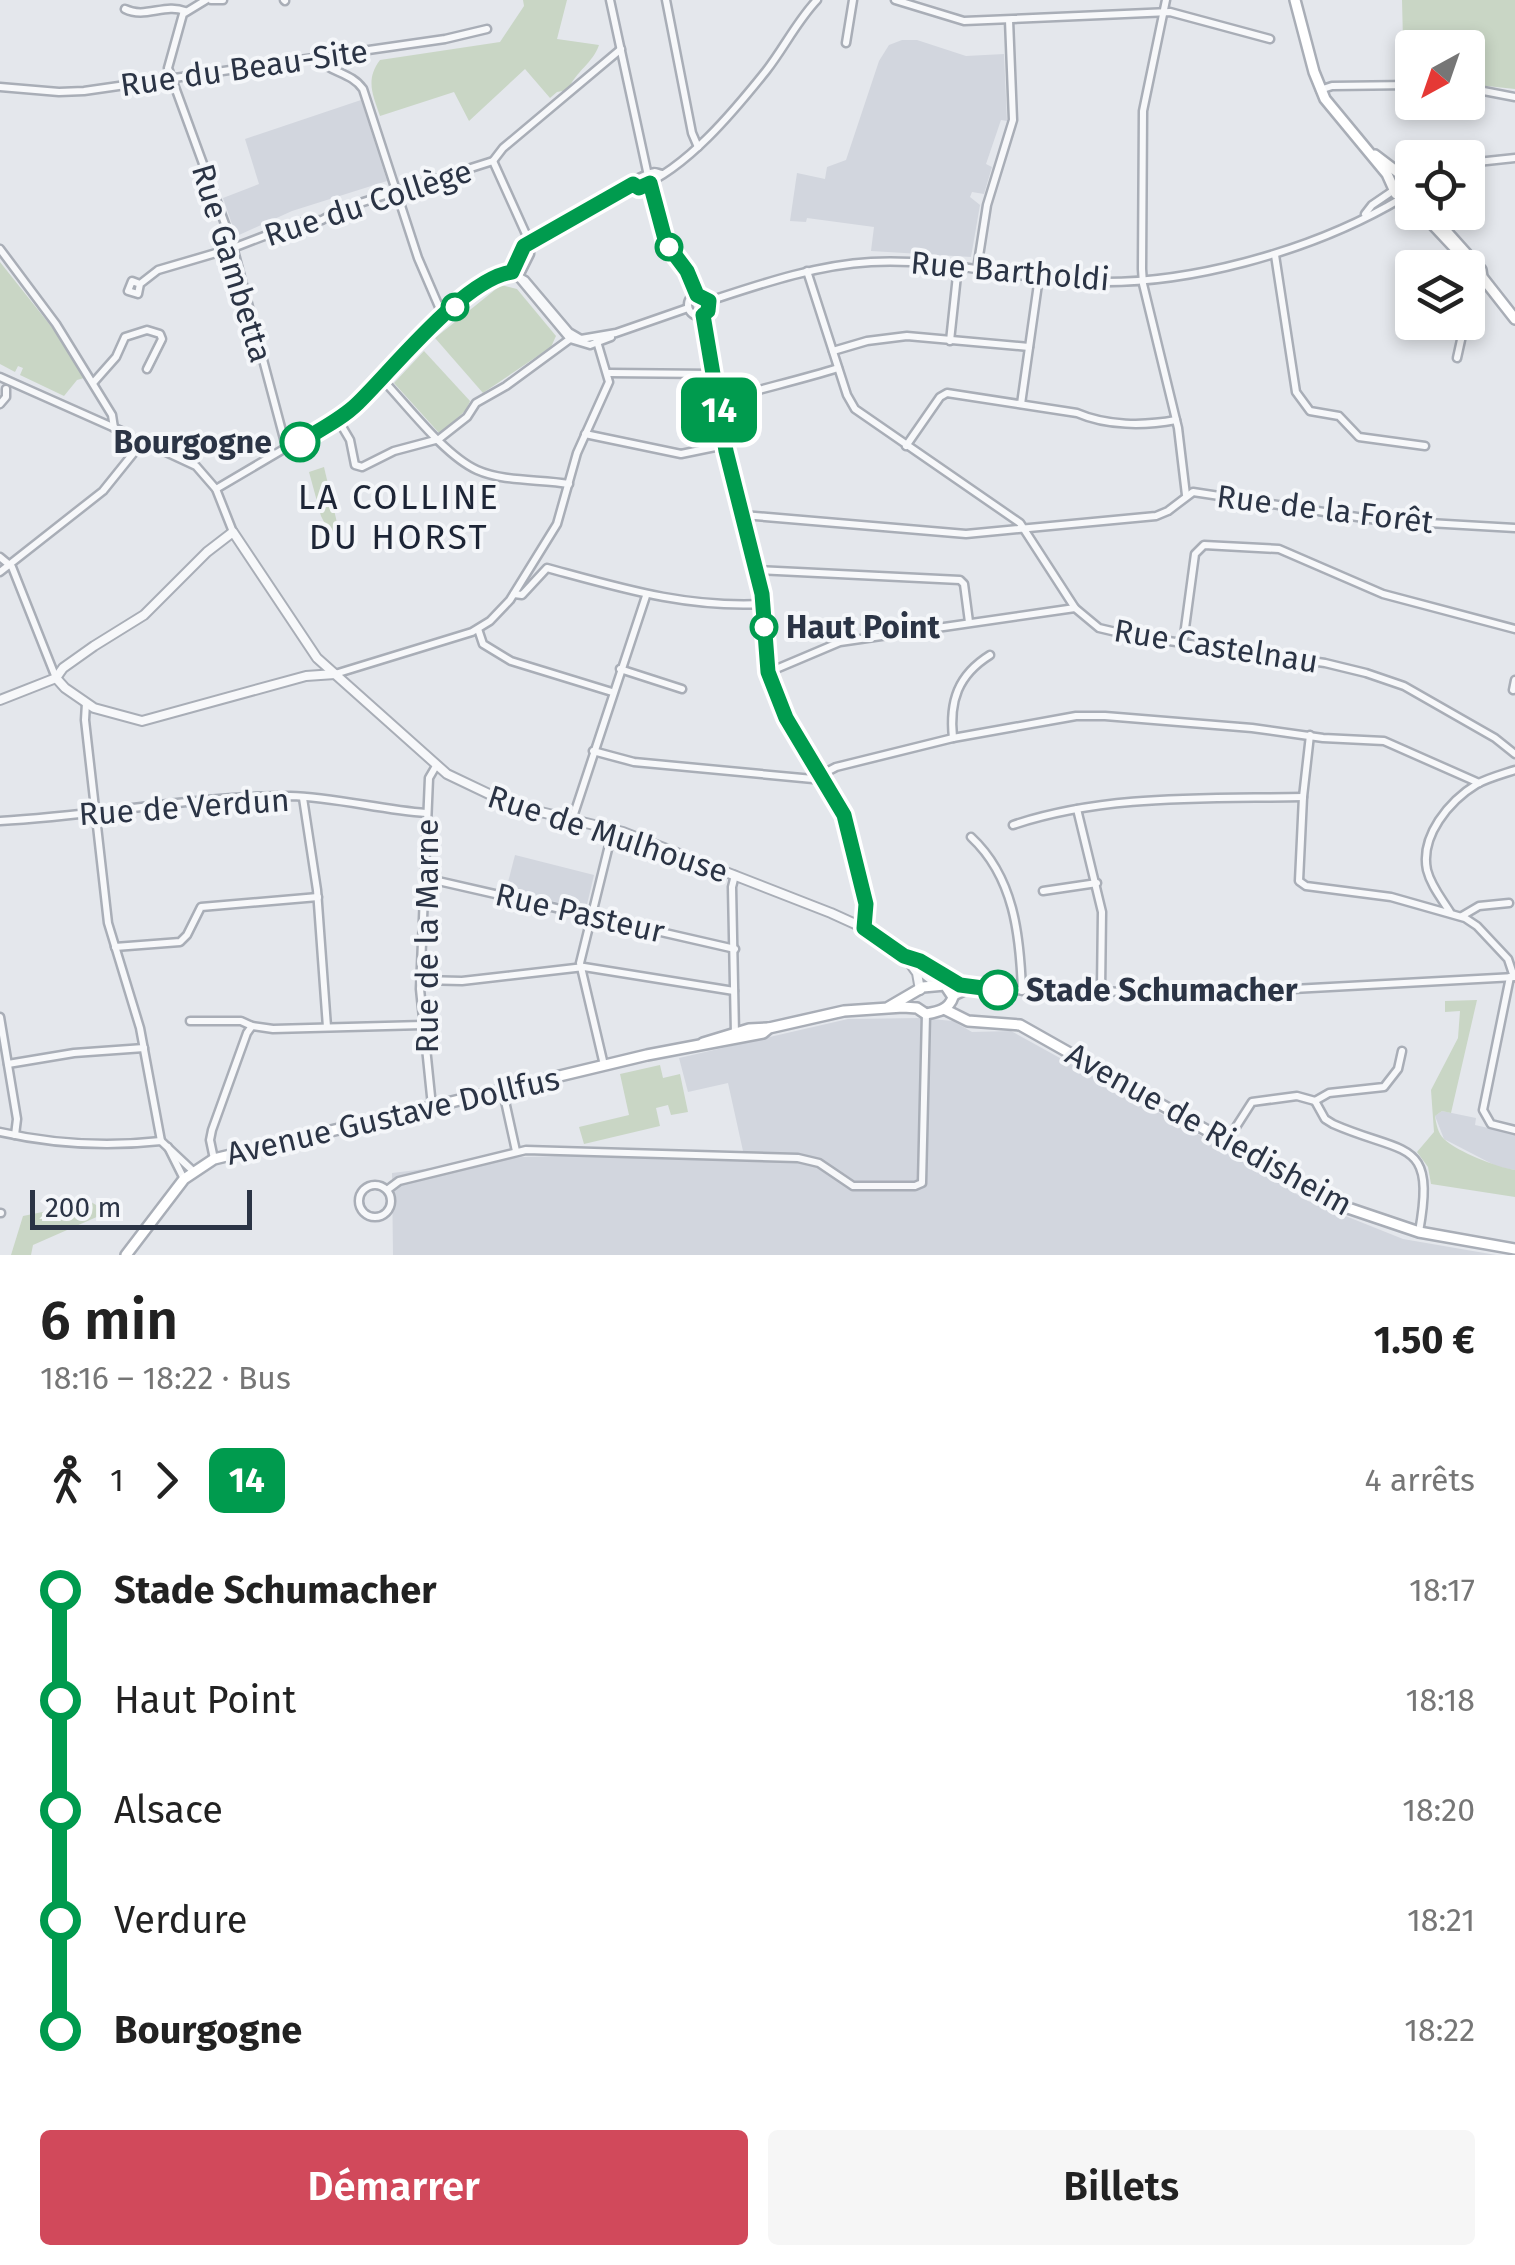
<!DOCTYPE html>
<html lang="fr">
<head>
<meta charset="utf-8">
<style>
	body { margin:0; font-family:"Fira Sans",sans-serif; background:#f6f6f6; color:#222; height:100vh; display:flex; flex-direction:column; font-size:38px; white-space:nowrap }
	* { box-sizing:border-box; margin:0 }
	p { font-size:32px; color:#767676 }
	.icon { flex:none; width:55px; height:55px; fill:none; stroke:currentColor; stroke-width:2; stroke-linecap:round; stroke-linejoin:round }
	.map { position:relative; height:1255px; overflow:hidden }
	.panel { display:flex; flex-direction:column; background:#fff; flex:1 }
	.panel>* { flex:none }
	.badge { padding:0 20px; border-radius:15px; font-size:35px; line-height:65px }
	.needle { width:65px; rotate:220deg }
	.controls { position:absolute; left:1395px; top:30px; display:grid; gap:20px }
	.controls a { display:grid; place-items:center; width:90px; height:90px; border-radius:10px; background:#fff; box-shadow:0 5px 15px #0003; font-size:50px }
	.scale { position:absolute; left:30px; bottom:25px; width:222px; box-sizing:border-box; padding-left:10px; border:5px solid #2b3445; border-top:0; font-size:28px; line-height:35px; white-space:nowrap; color:#2b3445; -webkit-text-stroke:8px #f4f6f9; paint-order:stroke }
	.map>.badge { position:absolute; translate:-50% -50%; box-shadow:0 0 0 5px #fff }
	.legs { display:flex; align-items:center; gap:15px; height:110px; padding:0 40px; font-size:32px }
	.legs p { margin-inline-start:auto }
	.summary { display:flex; align-items:center; justify-content:space-between; height:170px; padding:0 40px }
	h1 { font-size:55px; font-weight:600; line-height:75px }
	.cta { display:flex; gap:20px; margin-top:auto; padding:20px 40px }
	.cta a { flex:1; height:115px; border-radius:10px; background:#d1495b; color:#fff; font-size:40px; font-weight:600; line-height:115px; text-align:center }
	.cta a+a { background:#f6f6f6; color:#222 }
	ul { padding:0 40px; list-style:none }
	li { display:flex; align-items:center; gap:35px; height:110px; font-size:38px }
	li i { display:grid; place-items:center; width:15px; height:100%; margin:0 12px; background:currentColor }
	li i::after { content:''; width:25px; height:25px; margin:-12px; border:8px solid; border-radius:50%; background:#fff }
	li p { margin-inline-start:auto }
	li:first-child i { background:linear-gradient(#0000 50%,currentColor 0) }
	li:last-child i { background:linear-gradient(currentColor 50%,#0000 0) }
	.map>svg:first-child { display:block }
	.built { fill:#d2d6de }
	.green { fill:#c9d6c5 }
	.lines { fill:none; stroke-linecap:round; stroke-linejoin:round }
	.minor-casing { stroke:#a9aeb7; stroke-width:11 }
	.tertiary-casing { stroke:#a9aeb7; stroke-width:12 }
	.secondary-casing { stroke:#a9aeb7; stroke-width:14 }
	.minor { stroke:#f7f8fa; stroke-width:6 }
	.tertiary { stroke:#f7f8fa; stroke-width:8 }
	.secondary { stroke:#fff; stroke-width:9 }
	.line-1-casing { stroke:#fff; stroke-width:22 }
	.line-1 { stroke:#009b4e; stroke-width:15 }
	.stop-1-dot { fill:#fff; stroke:#009b4e; stroke-width:5 }
	.labels { text-anchor:middle; stroke-width:8; stroke-linejoin:round; paint-order:stroke }
	.street-label { font-size:32px; fill:#2b3445; stroke:#f4f6f9 }
	.stop-label { font-size:32px; font-weight:bold; fill:#2b3445; stroke:#f4f6f9; text-anchor:start }
	.neighbourhood-label { font-size:35px; letter-spacing:2.5px; fill:#1d2536; stroke:#f4f6f9 }
</style>
</head>
<body>
<div class="map">
<svg width="1515" height="1255" viewBox="0 0 1515 1255">
	<rect width="100%" height="100%" fill="#e4e7ec"/>
	<g class="built">
		<polygon points="902,40 917,40 966,56 1004,54 1007,121 1001,120 986,164 992,167 984,194 972,192 970,197 980,205 971,257 871,251 874,227 807,218 806,222 790,221 797,173 825,179 827,167 846,160 879,61 889,45"/>
		<polygon points="361,100 387,181 292,211 239,235 235,233 223,198 259,184 245,139"/>
		<polygon points="515,855 594,875 586,909 506,890"/>
		<polygon points="920,1018 953,1021 972,1032 1011,1031 1219,1146 1308,1201 1403,1239 1496,1255 393,1255 392,1173 522,1157 743,1151 728,1083 688,1092 679,1058 848,1019"/>
		<polygon points="1442,1111 1476,1118 1475,1125 1515,1134 1515,1170 1498,1167 1444,1139 1435,1116"/>
	</g>
	<g class="green">
		<path d="M523 0H567L557 39 599 45C593 63 576 71 568 90L557 92 550 98 525 69 469 121 454 92 380 116C373 95 365 80 380 60L500 42 524 6Z"/>
		<polygon points="1402,0 1515,0 1515,89 1468,84 1468,48 1412,48 1412,81 1404,81"/>
		<polygon points="0,262 58,335 84,378 77,380 64,396 20,375 23,368 18,366 15,372 0,364"/>
		<polygon points="501,285 517,289 556,336 551,347 483,393 435,338"/>
		<polygon points="424,351 470,401 466,410 440,434 394,383"/>
		<polygon points="324,467 338,527 340,537 332,538 321,516 309,472"/>
		<path d="M1477 1000 1451 1113 1442 1111 1435 1116C1436 1123 1438 1134 1444 1139 1458 1152 1496 1167 1515 1170V1197L1431 1184 1428 1167 1417 1152 1434 1132 1431 1090 1458 1038 1460 1011 1445 1012V1001Z"/>
		<polygon points="660,1065 663,1078 680,1074 688,1112 671,1115 668,1105 656,1108 660,1126 584,1144 579,1127 629,1115 620,1074"/>
		<polygon points="91,1202 108,1212 33,1245 31,1255 11,1255 23,1216"/>
	</g>
	<g class="lines">
		<defs>
			<g id="minor">
				<polyline points="206,0 183,14 168,68 232,243 287,450"/>
				<polyline points="211,0 223,0"/>
				<polyline points="284,0 285,1"/>
				<path d="M610 0 658 222C667 249 688 268 697 295"/>
				<polyline points="666,0 692,133 698,147"/>
				<polyline points="895,0 964,21 1170,12 1270,39"/>
				<polyline points="1166,0 1143,111 1142,269 1143,284 1178,428 1186,495"/>
				<path d="M125 9C145 19 165 3 185 11"/>
				<polyline points="846,43 853,0"/>
				<path d="M318 58C330 73 351 72 363 89L418 258 443 316"/>
				<polyline points="0,87 59,92 84,91 445,39 487,29"/>
				<polyline points="1468,88 1515,97"/>
				<polyline points="1320,90 1332,86 1412,85"/>
				<polyline points="493,161 530,243 530,254 519,276"/>
				<polyline points="1468,163 1515,158"/>
				<path d="M633 185 639 187C687 168 734 111 766 71 784 48 797 21 817 0"/>
				<polyline points="1365,214 1372,205 1394,190"/>
				<polyline points="0,249 56,324 112,415 114,428"/>
				<polyline points="1275,255 1296,392 1310,411 1339,416 1359,437 1425,446"/>
				<polyline points="977,269 987,205 1013,120 1009,20"/>
				<polyline points="807,271 847,395 855,409 1020,523 1075,608 1099,628 1133,636 1325,663 1366,673 1404,686 1495,738 1515,754"/>
				<path d="M511 272C514 265 516 255 520 250 528 240 633 179 648 174 656 171 654 172 662 174"/>
				<polyline points="520,279 570,339 590,345 611,337"/>
				<polyline points="140,284 132,281 128,291 138,294 140,284 158,270 233,248 298,223 322,220 341,209 493,161 503,148 621,49"/>
				<circle cx="699" cy="305" r="11"/>
				<path d="M709 301C761 284 816 265 871 262 940 258 1007 277 1075 281 1180 289 1313 251 1402 198"/>
				<polyline points="703,315 726,451 762,594 769,672 786,718 844,815 866,904 864,928"/>
				<polyline points="1468,316 1476,292 1487,283"/>
				<polyline points="950,341 958,266"/>
				<polyline points="833,351 867,341 907,336 1029,347"/>
				<polyline points="1457,358 1465,322"/>
				<polyline points="609,373 712,374"/>
				<polyline points="0,377 126,433 140,445 153,446 196,466 216,489 233,532"/>
				<path d="M381 378C407 405 444 455 477 470 504 482 540 479 569 484"/>
				<polyline points="93,383 116,357 125,337 147,330 160,334 162,339 147,369"/>
				<path d="M717 402C758 389 797 381 838 368"/>
				<polyline points="0,404 6,397 6,389"/>
				<polyline points="1021,404 1039,277"/>
				<polyline points="337,418 350,440 355,465 362,467 394,451 439,439 467,417 476,403 506,386 574,336"/>
				<polyline points="585,434 681,454 725,445"/>
				<path d="M906 446 940 397 947 393 1077 413C1107 426 1144 426 1176 420"/>
				<polyline points="216,489 350,410 435,322 498,274 511,272 525,280 569,332 581,339 616,333 688,308"/>
				<polyline points="743,515 966,534 1156,516 1168,511 1193,492 1377,520 1515,528"/>
				<polyline points="0,557 12,567 56,678"/>
				<polyline points="757,570 960,580 964,584 969,622"/>
				<polyline points="0,572 103,491 140,445"/>
				<path d="M514 594 522 595 547 568C621 588 685 608 763 604"/>
				<polyline points="478,629 483,644 511,661 612,692"/>
				<polyline points="1183,643 1195,554 1204,545 1279,549 1383,594 1515,629"/>
				<polyline points="620,669 682,689"/>
				<polyline points="769,672 840,642 1075,608"/>
				<polyline points="335,674 472,632 490,621 510,600 557,524 577,453 609,382 596,338"/>
				<polyline points="1513,690 1515,680"/>
				<polyline points="86,703 85,720 108,923 140,1028 161,1141"/>
				<polyline points="1310,735 1303,797 1299,881 1306,886 1391,897 1465,918 1477,926 1508,959 1514,977"/>
				<path d="M953 738C949 701 958 675 990 655"/>
				<polyline points="593,751 634,762 813,779 836,767 953,738 1076,716 1105,716 1252,728 1323,738 1384,741 1479,783"/>
				<polyline points="303,798 317,890 327,1027"/>
				<polyline points="1077,809 1102,912 1101,990"/>
				<polyline points="572,820 646,596"/>
				<path d="M0 821C97 816 192 796 290 796 335 797 381 810 426 813"/>
				<path d="M1013 825C1106 794 1206 799 1303 797"/>
				<path d="M971 837C1014 877 1020 935 1022 991"/>
				<polyline points="735,875 732,887 735,1034"/>
				<polyline points="425,878 735,949"/>
				<polyline points="1043,891 1097,883"/>
				<path d="M1450 912C1442 899 1431 886 1427 870 1420 836 1449 801 1477 784 1488 778 1503 774 1515 770"/>
				<polyline points="1462,916 1479,906 1509,903"/>
				<polyline points="115,947 180,942 187,935 201,907 318,897"/>
				<polyline points="1510,977 1483,1110 1491,1124 1515,1130"/>
				<polyline points="421,980 462,981 584,967 734,991"/>
				<polyline points="949,988 964,985 996,990 1217,993 1515,977"/>
				<polyline points="953,997 974,987"/>
				<polyline points="0,1017 17,1119 15,1135"/>
				<polyline points="190,1021 241,1021 252,1026 273,1029 423,1025"/>
				<polyline points="8,1064 74,1053 144,1048"/>
				<polyline points="604,1065 580,963 613,829"/>
				<polyline points="503,1092 516,1151"/>
				<path d="M1315 1101 1325 1119 1333 1124C1406 1156 1436 1137 1419 1232"/>
				<polyline points="1315,1101 1329,1093 1384,1087 1398,1069 1402,1051"/>
				<polyline points="432,1106 420,989 429,778 436,766"/>
				<path d="M0 1132C53 1144 107 1147 161 1141L193 1171"/>
				<polyline points="1227,1141 1252,1102 1297,1096 1315,1101"/>
				<polyline points="168,1147 184,1179"/>
				<polyline points="214,1159 210,1140 212,1130 247,1033 252,1026"/>
				<circle cx="375" cy="1201" r="16"/>
				<polyline points="387,1190 399,1181 526,1150 798,1158 819,1163 853,1186 915,1186 922,1183 926,1014"/>
				<polyline points="0,1213 1,1213"/>
			</g>
			<g id="tertiary">
				<polyline points="56,678 63,668 94,646 144,615 207,552 233,532 317,658 447,774 512,805 623,832 831,913 864,928 877,939 917,961 923,973 937,984"/>
				<polyline points="56,678 65,688 94,708 142,721 306,676 335,674"/>
				<polyline points="0,700 56,678"/>
				<polyline points="907,959 917,973 920,990"/>
			</g>
			<g id="secondary">
				<polyline points="1295,0 1314,72 1325,99 1387,174 1396,194 1405,198 1412,196"/>
				<polyline points="1375,155 1400,174"/>
				<polyline points="1421,212 1482,277"/>
				<polyline points="1429,212 1481,270 1482,277 1515,319"/>
				<polyline points="944,1009 968,1021 1020,1025 1339,1205 1419,1232 1515,1249"/>
				<polyline points="703,1043 749,1029 769,1028"/>
				<path d="M126 1255 184 1179 214 1159 647 1055 763 1033 769 1028 844 1011 903 1007 917 1008 926 1014C937 1012 949 1010 953 997L945 985 923 987 887 1008"/>
			</g>
		</defs>
		<use href="#minor" class="minor-casing"/>
		<use href="#tertiary" class="tertiary-casing"/>
		<use href="#secondary" class="secondary-casing"/>
		<use href="#minor" class="minor"/>
		<use href="#tertiary" class="tertiary"/>
		<use href="#secondary" class="secondary"/>
	</g>
	<g class="lines">
		<defs>
			<path id="line-1" d="M300 442C319 430 342 419 358 403 393 369 465 278 512 272L524 246 633 184 639 188 650 183 666 243 687 271 697 295 709 301 708 311 703 315 726 451 762 594 768 672 786 718 844 815 866 904 864 928 904 956 920 961 960 985 998 990"/>
		</defs>
		<use href="#line-1" class="line-1-casing"/>
		<use href="#line-1" class="line-1"/>
	</g>
	<g class="stop-1-dot">
		<circle cx="669" cy="247" r="12"/>
		<circle cx="455" cy="307" r="12"/>
		<circle cx="300" cy="442" r="18"/>
		<circle cx="764" cy="627" r="12"/>
		<circle cx="998" cy="990" r="18"/>
	</g>
	<g class="labels">
		<g class="street-label">
			<text transform="translate(244 68) rotate(-8)" y="11">Rue du Beau-Site</text>
			<text transform="translate(368 203) rotate(-18)" y="11">Rue du Collège</text>
			<text transform="translate(232 263) rotate(73)" y="11">Rue Gambetta</text>
			<text transform="translate(1010 271) rotate(5)" y="11">Rue Bartholdi</text>
			<text transform="translate(1325 509) rotate(7)" y="11">Rue de la Forêt</text>
			<text transform="translate(1216 646) rotate(9)" y="11">Rue Castelnau</text>
			<text transform="translate(184 807) rotate(-4)" y="11">Rue de Verdun</text>
			<text transform="translate(608 834) rotate(18)" y="11">Rue de Mulhouse</text>
			<text transform="translate(580 913) rotate(13)" y="11">Rue Pasteur</text>
			<text transform="translate(427 936) rotate(-90)" y="11">Rue de la Marne</text>
			<text transform="translate(393 1116) rotate(-13)" y="11">Avenue Gustave Dollfus</text>
			<text transform="translate(1209 1129) rotate(29)" y="11">Avenue de Riedisheim</text>
		</g>
		<g class="stop-label">
			<text x="272" y="453" text-anchor="end">Bourgogne</text>
			<text x="786" y="638">Haut Point</text>
			<text x="1026" y="1001">Stade Schumacher</text>
		</g>
		<g class="neighbourhood-label">
			<text x="399" y="509">LA COLLINE<tspan x="399" dy="40">DU HORST</tspan></text>
		</g>
	</g>
</svg>
<div class="controls">
<a><svg class="needle" viewBox="-14 -14 28 28"><path d="M0-13l5 13h-10z" fill="#e53935"/><path d="M0 13l5-13h-10z" fill="#767676"/></svg></a>
<a><svg class="icon" aria-label="locate" viewBox="0 0 24 24"><circle cx="12" cy="12" r="6"/><path d="M12 2v4M12 18v4M2 12h4M18 12h4"/></svg></a>
<a><svg class="icon" aria-label="layers" viewBox="0 0 24 24"><path d="M12 4l9 5-9 5-9-5zM3 14l9 5 9-5"/></svg></a>
</div>
<div class="scale">200 m</div>
<b class="badge" style="left:719px;top:410px;background:#009b4e;color:#fff">14</b>
</div>
<section class="panel">
<div class="summary"><div><h1>6 min</h1><p>18:16 – 18:22 · Bus</p></div><b>1.50 €</b></div>
<div class="legs"><svg class="icon" aria-label="walk" viewBox="0 0 24 24"><circle cx="13" cy="4" r="2"/><path d="M13 8l-2 6 4 7M11 14l-3 7M7 12l3-4h3l4 4"/></svg>1<svg class="icon" aria-label="forward" viewBox="0 0 24 24"><path d="M9 5l7 7-7 7"/></svg><b class="badge" style="background:#009b4e;color:#fff">14</b><p>4 arrêts</p></div>
<ul>
<li><i style="color:#009b4e"></i><b>Stade Schumacher</b><p>18:17</p></li>
<li><i style="color:#009b4e"></i><span>Haut Point</span><p>18:18</p></li>
<li><i style="color:#009b4e"></i><span>Alsace</span><p>18:20</p></li>
<li><i style="color:#009b4e"></i><span>Verdure</span><p>18:21</p></li>
<li><i style="color:#009b4e"></i><b>Bourgogne</b><p>18:22</p></li>
</ul>
<div class="cta"><a>Démarrer</a><a>Billets</a></div>
</section>
</body>
</html>
